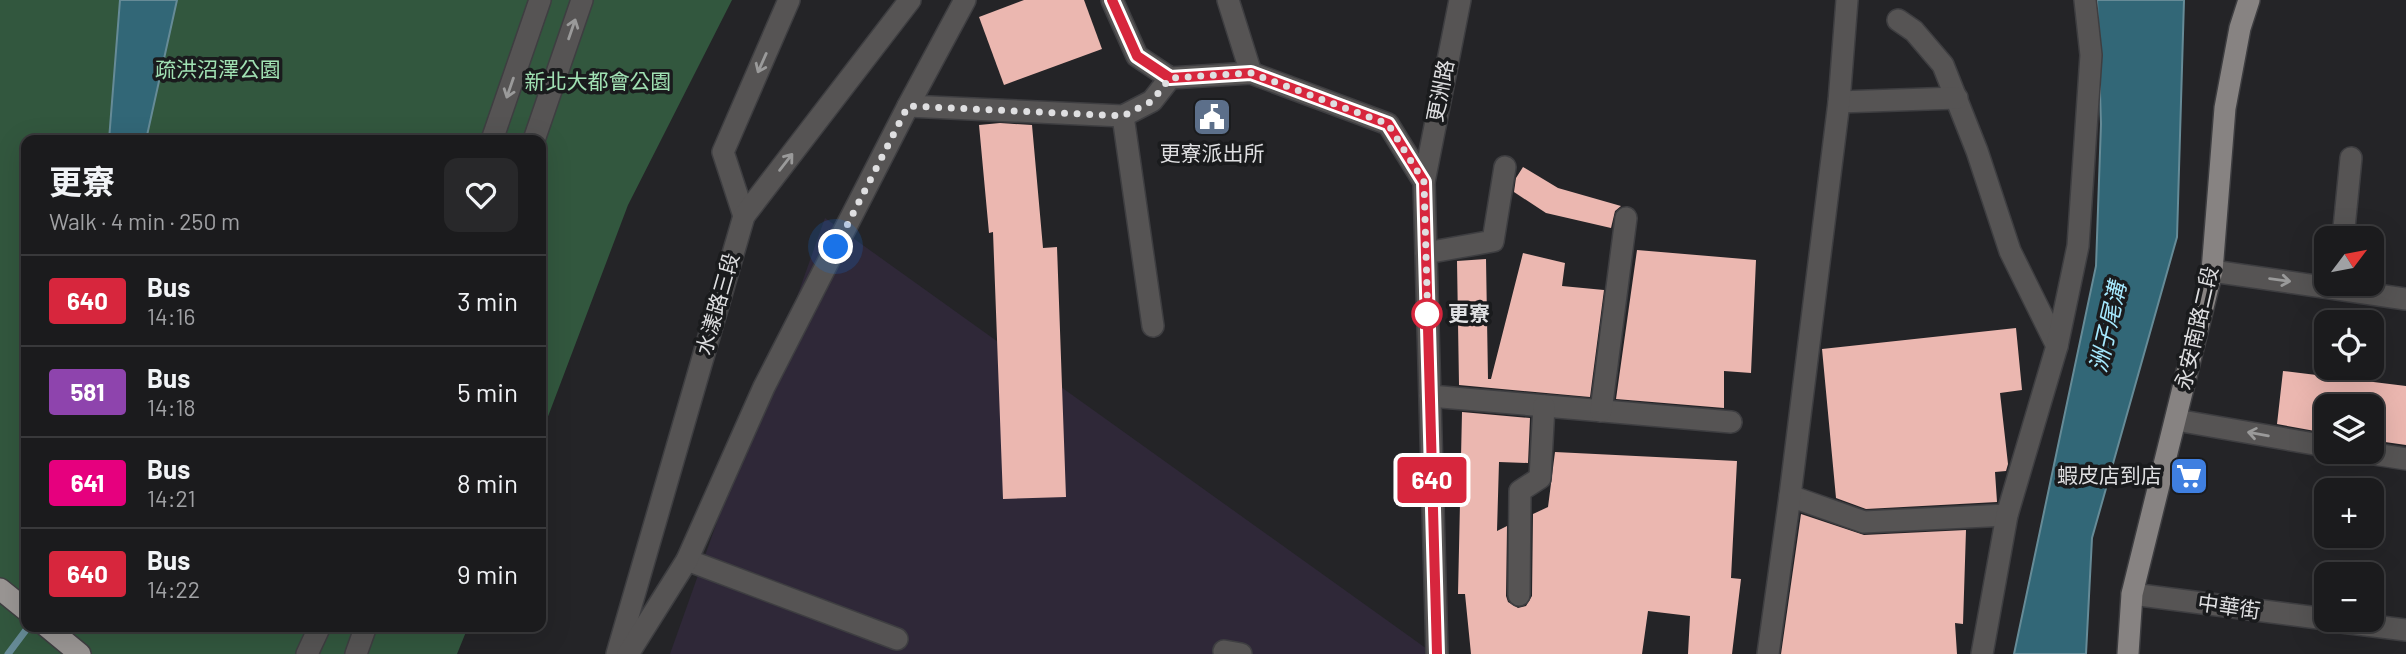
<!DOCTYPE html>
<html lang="en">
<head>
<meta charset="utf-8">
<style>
	body { margin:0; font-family:Barlow,"Noto Sans TC",sans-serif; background:#28282a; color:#f1f3f6; height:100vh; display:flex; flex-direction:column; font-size:26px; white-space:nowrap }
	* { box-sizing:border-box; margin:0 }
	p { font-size:23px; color:#a0a1a4 }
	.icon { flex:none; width:38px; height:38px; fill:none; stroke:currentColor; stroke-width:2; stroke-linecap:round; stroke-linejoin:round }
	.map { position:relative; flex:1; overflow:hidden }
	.drawer { position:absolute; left:21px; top:135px; width:525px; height:497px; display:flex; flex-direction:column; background:#1b1b1d; border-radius:14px; box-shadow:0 7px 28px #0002,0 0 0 2px #39393b }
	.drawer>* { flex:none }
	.badge { padding:0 14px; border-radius:5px; font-size:24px; line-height:46px }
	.needle { width:46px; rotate:58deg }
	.tools { position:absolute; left:2314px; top:226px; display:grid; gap:14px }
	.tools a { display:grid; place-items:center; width:70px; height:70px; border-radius:14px; background:#1b1b1d; box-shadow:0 7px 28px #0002,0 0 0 2px #39393b; font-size:35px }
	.you { position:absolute; width:35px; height:35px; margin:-18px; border:5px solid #fff; border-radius:50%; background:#1a73e8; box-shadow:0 0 0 10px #1a73e833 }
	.map>.badge { position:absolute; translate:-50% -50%; box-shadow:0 0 0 4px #fff }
	.round { display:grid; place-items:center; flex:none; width:74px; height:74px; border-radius:14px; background:#28282a }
	.head { display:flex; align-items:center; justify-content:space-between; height:119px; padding:0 28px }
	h1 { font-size:33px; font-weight:700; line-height:52px }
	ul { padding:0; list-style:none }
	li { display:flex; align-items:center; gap:21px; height:91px; padding:0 28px; border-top:2px solid #39393b }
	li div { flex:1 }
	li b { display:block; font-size:26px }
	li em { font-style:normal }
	li .badge { min-width:77px; font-weight:700; text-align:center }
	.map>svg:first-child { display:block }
	.industrial { fill:#2f2838 }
	.green { fill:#32573e }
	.water { fill:#326777; stroke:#668b97; stroke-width:2 }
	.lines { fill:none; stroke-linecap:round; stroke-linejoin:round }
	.stream { stroke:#668b97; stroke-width:7 }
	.building { fill:#ebb7b0 }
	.minor-casing { stroke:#3e3e41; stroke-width:24 }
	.major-casing { stroke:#3e3e41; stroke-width:24 }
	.highway-casing { stroke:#3e3e41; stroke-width:24 }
	.minor { stroke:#565454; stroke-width:21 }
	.major { stroke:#878382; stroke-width:21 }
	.highway { stroke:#9a9694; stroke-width:21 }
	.oneway { stroke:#9a9a9a }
	.line-casing { stroke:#fff; stroke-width:16 }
	.line { stroke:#d7263d; stroke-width:10 }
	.walk { stroke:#dfdfe1; stroke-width:7; stroke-dasharray:0 12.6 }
	.stop-dot { fill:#fff; stroke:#d7263d; stroke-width:3.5 }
	.labels { text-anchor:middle; stroke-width:7; stroke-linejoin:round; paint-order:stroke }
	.park-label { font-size:21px; fill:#a0e1b3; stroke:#1a1b1d }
	.street-label { font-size:21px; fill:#dfdfe1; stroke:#1a1b1d }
	.poi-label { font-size:21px; fill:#dfdfe1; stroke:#1a1b1d }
	.stop-label { font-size:21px; font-weight:bold; fill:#dfdfe1; stroke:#1a1b1d; text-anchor:start }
	.water-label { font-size:23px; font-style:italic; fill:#a6e9fe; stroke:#1a1b1d }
</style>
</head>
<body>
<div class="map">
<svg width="2406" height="654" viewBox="0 0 2406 654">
	<rect width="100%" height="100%" fill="#242427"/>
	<polygon class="industrial" points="825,218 1434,654 670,654"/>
	<polygon class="green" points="0,0 732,0 628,205 541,435 541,140 26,140 26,626 468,627 457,654 0,654"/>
	<g class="water">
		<polygon points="120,0 177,0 146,140 109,140"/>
		<polygon points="2097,0 2184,0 2177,237 2092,538 2086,654 2014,654 2096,266 2101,124"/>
	</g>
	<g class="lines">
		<polyline class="stream" points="8,654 29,626"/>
	</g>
	<g class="building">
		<polygon points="1024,0 1084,0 1102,49 1004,85 979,17"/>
		<polygon points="1000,123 1032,125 1043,248 1057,247 1066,497 1003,499 993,232 989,233 979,125"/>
		<polygon points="1523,167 1558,188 1621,206 1615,211 1611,228 1546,213 1514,192 1516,178"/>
		<polygon points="1637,250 1756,260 1751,373 1724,371 1724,408 1616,399"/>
		<polygon points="1523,253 1565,263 1562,286 1604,290 1590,397 1459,385 1457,261 1486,259 1488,379 1491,379"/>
		<polygon points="2016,328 2022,390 2000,393 2008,464 2006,471 1995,472 1997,502 1866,509 1836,498 1822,349"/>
		<polygon points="2283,371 2406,386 2406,445 2371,440 2371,406 2326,406 2326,433 2277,424"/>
		<polygon points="1462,412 1530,418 1528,463 1499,462 1497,531 1507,526 1506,596 1508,602 1518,608 1526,606 1532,596 1533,514 1548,507 1555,452 1737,461 1731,578 1741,579 1732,654 1688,654 1690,616 1648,611 1642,654 1471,654 1465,594 1458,594"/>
		<polygon points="1801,514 1864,535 1966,530 1963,624 1955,623 1957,654 1781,654"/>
	</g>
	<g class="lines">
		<defs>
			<g id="minor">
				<polyline points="1112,0 1137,56 1170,78 1251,73 1388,124 1424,182 1437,654"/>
				<polyline points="1228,0 1251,73"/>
				<polyline points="1898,20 1914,31 1943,65 1977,151 2010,251 2057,346"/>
				<polyline points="1839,102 1957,98"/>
				<polyline points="908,106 1123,116 1152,101 1170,78"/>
				<polyline points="1123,116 1153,326"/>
				<polyline points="492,140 540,0"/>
				<polyline points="534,140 582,0"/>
				<polyline points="1424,182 1460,0"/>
				<polyline points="744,216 723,152 789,0"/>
				<polyline points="2343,238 2351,158"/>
				<polyline points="1426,253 1493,241 1505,167"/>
				<polyline points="2212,271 2406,299"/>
				<polyline points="1430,396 1731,422"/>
				<polyline points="1601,411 1626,218"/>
				<polyline points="2176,420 2326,446"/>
				<polyline points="2361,452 2406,459"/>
				<polyline points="1790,496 1864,522 2007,515"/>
				<polyline points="687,560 897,639"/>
				<polyline points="2132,594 2326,619"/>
				<polyline points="1519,595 1520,491 1540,478 1544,406"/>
				<polyline points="2326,620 2406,630"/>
				<polyline points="1224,651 1241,654"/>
				<polyline points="307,654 320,626"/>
				<polyline points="356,654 366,626"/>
				<polyline points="617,654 744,216 910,0"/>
				<polyline points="628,654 687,560 764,387 908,106 965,0"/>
				<polyline points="1768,654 1790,496 1839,102 1847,0"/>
				<polyline points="1982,654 2007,515 2057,346 2078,246 2091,55 2085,0"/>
			</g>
			<polyline id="major" points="2128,654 2132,594 2212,271 2225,108 2240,28 2249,0"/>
			<g id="highway">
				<polyline points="0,589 26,610"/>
				<polyline points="46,626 80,654"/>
			</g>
		</defs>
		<use href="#minor" class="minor-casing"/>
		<use href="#major" class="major-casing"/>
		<use href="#highway" class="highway-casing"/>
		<use href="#minor" class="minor"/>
		<use href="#major" class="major"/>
		<use href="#highway" class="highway"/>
	</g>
	<defs><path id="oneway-shaft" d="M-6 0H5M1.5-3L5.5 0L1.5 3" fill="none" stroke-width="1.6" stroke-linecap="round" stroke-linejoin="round" transform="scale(1.75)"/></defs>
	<g class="oneway">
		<use href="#oneway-shaft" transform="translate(572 29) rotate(-71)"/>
		<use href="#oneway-shaft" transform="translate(762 63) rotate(114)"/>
		<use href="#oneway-shaft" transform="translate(510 88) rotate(109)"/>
		<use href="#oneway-shaft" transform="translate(786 162) rotate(-52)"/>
		<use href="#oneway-shaft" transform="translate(2280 280) rotate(8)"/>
		<use href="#oneway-shaft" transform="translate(2258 434) rotate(-170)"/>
	</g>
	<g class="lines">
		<defs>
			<polyline id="line" points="1112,0 1137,56 1170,78 1251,73 1388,124 1424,182 1437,654"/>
		</defs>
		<use href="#line" class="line-casing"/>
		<use href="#line" class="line"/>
		<polyline class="walk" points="836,247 908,106 1123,116 1152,101 1170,78 1251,73 1388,124 1424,182 1428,325 1427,314"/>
	</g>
	<defs>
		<symbol id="civic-square" viewBox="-11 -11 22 22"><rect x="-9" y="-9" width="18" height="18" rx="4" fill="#5c6f8a" stroke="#1a1b1d"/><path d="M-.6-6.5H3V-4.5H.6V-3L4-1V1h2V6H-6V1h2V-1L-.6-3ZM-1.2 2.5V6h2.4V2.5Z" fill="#fff"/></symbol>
		<symbol id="supermarket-square" viewBox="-11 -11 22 22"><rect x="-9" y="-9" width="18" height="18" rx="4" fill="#3f7fe0" stroke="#1a1b1d"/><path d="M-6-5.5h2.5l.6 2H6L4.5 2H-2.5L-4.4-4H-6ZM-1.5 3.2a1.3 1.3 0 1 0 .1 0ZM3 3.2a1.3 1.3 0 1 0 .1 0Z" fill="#fff"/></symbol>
	</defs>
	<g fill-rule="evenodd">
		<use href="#civic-square" x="1190" y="95" width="44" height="44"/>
		<use href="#supermarket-square" x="2167" y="454" width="44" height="44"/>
	</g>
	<circle class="stop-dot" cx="1427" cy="314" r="14"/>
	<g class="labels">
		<g class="park-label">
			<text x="218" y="77">疏洪沼澤公園</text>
			<text x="598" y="89">新北大都會公園</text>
		</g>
		<g class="street-label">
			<text transform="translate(1441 91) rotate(-79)" y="7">更洲路</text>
			<text transform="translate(718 304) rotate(-74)" y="7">水漾路三段</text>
			<text transform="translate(2197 328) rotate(-77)" y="7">永安南路二段</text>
			<text transform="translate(2229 607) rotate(8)" y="7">中華街</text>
		</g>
		<g class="poi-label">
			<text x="1212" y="161">更寮派出所</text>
			<text x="2162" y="483" text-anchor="end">蝦皮店到店</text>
		</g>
		<g class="stop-label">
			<text x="1448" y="321">更寮</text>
		</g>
		<g class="water-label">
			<text transform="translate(2108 327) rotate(-77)" y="8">洲子尾溝</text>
		</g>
	</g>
</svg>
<div class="tools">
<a><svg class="needle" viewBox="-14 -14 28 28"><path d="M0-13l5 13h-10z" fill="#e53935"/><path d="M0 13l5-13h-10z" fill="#a0a1a4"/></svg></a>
<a><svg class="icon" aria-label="locate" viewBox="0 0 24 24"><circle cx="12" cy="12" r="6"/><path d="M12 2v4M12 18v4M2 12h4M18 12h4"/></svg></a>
<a><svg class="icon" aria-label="layers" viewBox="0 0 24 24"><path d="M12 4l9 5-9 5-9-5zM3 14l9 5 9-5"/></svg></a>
<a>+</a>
<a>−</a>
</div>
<div class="you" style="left:836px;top:247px"></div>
<b class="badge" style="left:1432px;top:480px;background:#d7263d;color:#fff">640</b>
<section class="drawer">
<div class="head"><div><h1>更寮</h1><p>Walk · 4 min · 250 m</p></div><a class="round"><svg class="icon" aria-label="heart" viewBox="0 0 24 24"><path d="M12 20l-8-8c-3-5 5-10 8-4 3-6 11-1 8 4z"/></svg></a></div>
<ul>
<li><span class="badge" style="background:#d7263d;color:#fff">640</span><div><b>Bus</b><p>14:16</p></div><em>3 min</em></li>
<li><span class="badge" style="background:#8e44ad;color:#fff">581</span><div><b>Bus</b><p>14:18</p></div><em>5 min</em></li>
<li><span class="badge" style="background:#e6007e;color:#fff">641</span><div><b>Bus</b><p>14:21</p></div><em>8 min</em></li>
<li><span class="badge" style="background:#d7263d;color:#fff">640</span><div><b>Bus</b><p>14:22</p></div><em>9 min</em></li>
</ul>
</section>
</div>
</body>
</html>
